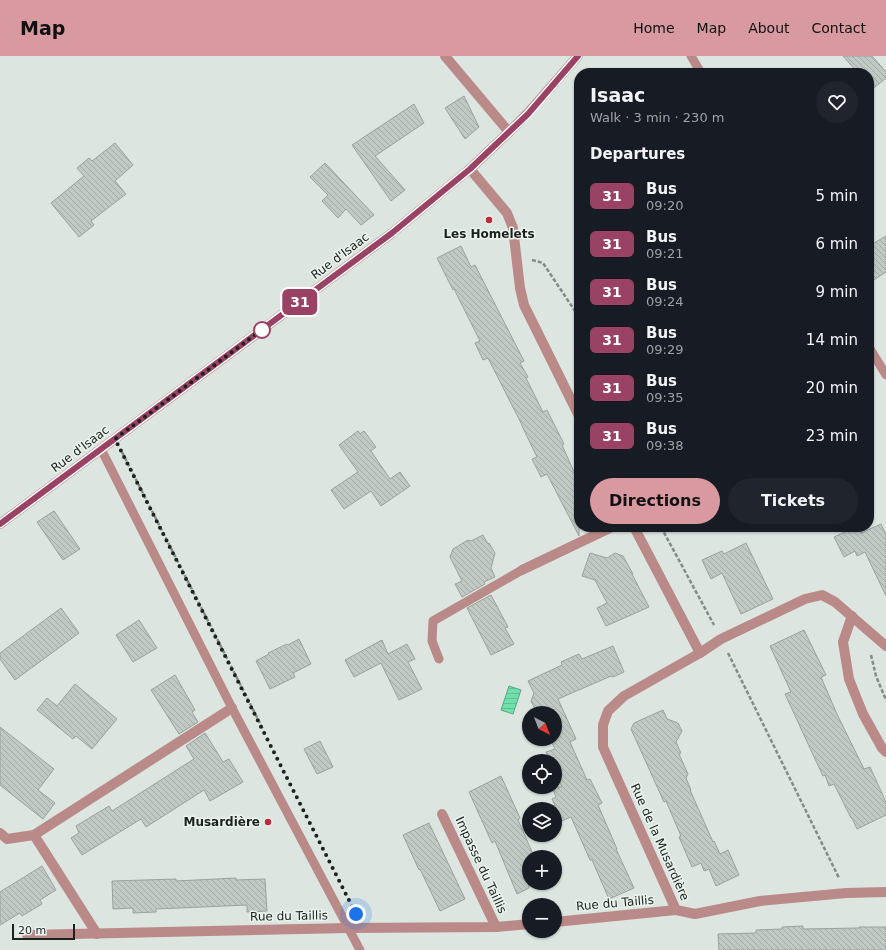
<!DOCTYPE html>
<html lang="en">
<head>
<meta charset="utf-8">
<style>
	body { margin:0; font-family:"DejaVu Sans",sans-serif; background:#20242c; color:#f1f3f6; height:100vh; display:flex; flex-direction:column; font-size:15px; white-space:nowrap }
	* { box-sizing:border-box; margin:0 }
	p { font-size:13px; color:#9ea1a6 }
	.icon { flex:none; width:22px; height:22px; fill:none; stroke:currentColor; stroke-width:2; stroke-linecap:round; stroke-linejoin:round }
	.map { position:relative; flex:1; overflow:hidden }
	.side { position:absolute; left:574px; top:12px; width:300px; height:464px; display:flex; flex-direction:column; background:#171b24; border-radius:16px; box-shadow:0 1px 3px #0004 }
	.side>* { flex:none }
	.badge { padding:0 8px; border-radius:6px; font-size:14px; line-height:26px }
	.needle { width:26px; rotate:138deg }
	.fabs { position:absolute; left:522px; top:650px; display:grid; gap:8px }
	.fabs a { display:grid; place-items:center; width:40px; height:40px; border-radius:50%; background:#171b24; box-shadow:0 1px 3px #0004; font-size:20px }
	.scale { position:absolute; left:12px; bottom:10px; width:63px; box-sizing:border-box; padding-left:4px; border:2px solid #1d211f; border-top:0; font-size:11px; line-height:14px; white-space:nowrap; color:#1d211f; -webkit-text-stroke:3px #eaf3ed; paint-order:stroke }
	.you { position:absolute; width:20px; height:20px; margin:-10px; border:3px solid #fff; border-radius:50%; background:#1a73e8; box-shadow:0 0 0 6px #1a73e833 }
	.map>.badge { position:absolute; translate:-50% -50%; box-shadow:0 0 0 2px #fff }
	h2 { padding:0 16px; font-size:15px; line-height:36px }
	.round { display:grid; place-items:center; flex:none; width:42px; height:42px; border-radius:21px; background:#20242c }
	.headline { display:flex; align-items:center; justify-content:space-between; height:68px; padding:0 16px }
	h1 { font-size:19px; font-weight:800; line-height:30px }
	.cta { display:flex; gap:8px; margin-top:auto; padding:8px 16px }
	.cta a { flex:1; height:46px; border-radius:24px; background:#d999a1; color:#111; font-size:16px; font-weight:800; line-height:46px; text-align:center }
	.cta a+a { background:#20242c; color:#f1f3f6 }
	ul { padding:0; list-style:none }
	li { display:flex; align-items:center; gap:12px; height:48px; padding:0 16px }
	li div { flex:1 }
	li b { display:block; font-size:15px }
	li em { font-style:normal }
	li .badge { min-width:44px; font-weight:700; text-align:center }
	header { display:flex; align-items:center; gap:24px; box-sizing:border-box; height:56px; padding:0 20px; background:#d999a1; color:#111 }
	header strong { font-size:19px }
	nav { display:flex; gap:22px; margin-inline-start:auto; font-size:14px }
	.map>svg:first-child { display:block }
	.water { fill:url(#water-rules); stroke:#57a781 }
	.building { fill:url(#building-back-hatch); stroke:#9aa29d }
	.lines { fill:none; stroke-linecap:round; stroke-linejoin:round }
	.path { stroke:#858c88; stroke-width:2.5; stroke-dasharray:4 2; stroke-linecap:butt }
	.service { stroke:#b98a88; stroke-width:9 }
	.minor { stroke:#b98a88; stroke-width:10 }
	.tertiary { stroke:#b98a88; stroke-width:10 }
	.line-casing { stroke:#fff; stroke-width:9 }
	.line { stroke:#994263; stroke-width:6 }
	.walk { stroke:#1d211f; stroke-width:4; stroke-dasharray:0 7.2 }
	.poi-dot { fill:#bc2b39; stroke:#eaf3ed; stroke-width:1.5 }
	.stop-dot { fill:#fff; stroke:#994263; stroke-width:2 }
	.labels { text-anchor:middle; stroke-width:3; stroke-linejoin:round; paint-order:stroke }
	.poi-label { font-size:12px; font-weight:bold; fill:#1d211f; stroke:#eaf3ed }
	.street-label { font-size:12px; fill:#1d211f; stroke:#eaf3ed }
</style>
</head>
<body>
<header>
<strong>Map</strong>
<nav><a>Home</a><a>Map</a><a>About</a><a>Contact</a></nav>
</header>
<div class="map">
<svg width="886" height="894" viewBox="0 0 886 894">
	<defs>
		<pattern id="water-rules" width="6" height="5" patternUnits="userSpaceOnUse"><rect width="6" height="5" fill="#70e0ab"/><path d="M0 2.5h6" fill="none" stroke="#61c093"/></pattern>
		<pattern id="building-back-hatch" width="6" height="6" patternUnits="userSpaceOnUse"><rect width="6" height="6" fill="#c0c9c4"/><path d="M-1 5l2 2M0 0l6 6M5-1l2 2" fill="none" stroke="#a5aca8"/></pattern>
	</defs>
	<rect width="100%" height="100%" fill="#dce5e0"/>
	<polygon class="water" points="509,630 521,634 513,658 501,654"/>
	<g class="building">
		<polygon points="843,0 872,0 886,16 886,22 869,36 869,17 858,17"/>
		<polygon points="464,40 479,71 465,83 445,52"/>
		<polygon points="414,48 424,67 375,100 405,134 391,145 352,89"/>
		<polygon points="115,87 133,109 115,125 126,138 91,165 94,169 79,181 51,147 84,120 77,112 89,102 92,105"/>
		<polygon points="325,107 374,159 361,169 346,153 338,162 322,145 328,139 310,121"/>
		<polygon points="886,180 886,216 869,227 869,190"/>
		<polygon points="461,190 471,211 475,209 524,305 520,307 528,321 526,322 543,356 547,354 564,388 562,389 579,427 579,480 547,418 541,421 532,403 537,401 522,370 522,369 488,302 483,304 475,287 480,285 454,233 453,234 437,202"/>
		<polygon points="358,375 360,378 364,375 376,391 371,395 390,423 400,416 410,430 381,450 371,435 344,453 331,434 358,416 339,389"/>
		<polygon points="54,455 80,493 63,504 37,466"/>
		<polygon points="881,468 886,479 886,540 865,496 857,500 855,495 844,501 834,481 856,471 859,471 861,477"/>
		<polygon points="483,479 488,488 489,487 495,497 491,512 495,521 484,526 485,528 462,541 455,528 462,525 450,501 453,493 468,484 471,485"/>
		<polygon points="746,487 773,543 741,558 722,517 711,523 702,504 722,495 724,498"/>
		<polygon points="590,497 607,502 615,497 623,500 633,518 632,518 649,551 606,570 597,552 607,547 595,524 582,520"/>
		<polygon points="491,539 508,571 505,572 514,588 491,599 467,552"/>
		<polygon points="61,552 79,577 15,624 0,603 0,597"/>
		<polygon points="139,564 157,592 133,606 116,579"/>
		<polygon points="804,574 826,619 821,621 836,656 864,713 870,711 886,746 886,759 857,773 852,762 851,762 834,728 829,730 825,719 823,720 815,703 785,638 791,636 770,590"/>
		<polygon points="299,583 311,608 293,617 295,621 270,633 256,605 269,598 268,597 287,588 288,589"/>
		<polygon points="382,584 388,598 407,588 415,603 408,606 422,633 399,644 381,607 354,621 345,604"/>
		<polygon points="613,590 624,616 613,621 611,620 558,643 576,683 570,686 587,724 590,723 602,747 598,749 617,793 616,793 634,832 609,843 592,804 590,804 571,761 562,765 552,743 556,741 552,731 562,731 555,716 555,705 550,705 546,696 555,693 550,683 555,683 555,657 537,657 531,645 534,637 528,625 562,609 561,606 579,598 582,603"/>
		<polygon points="175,619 195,654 192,656 198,666 179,678 151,634"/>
		<polygon points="75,628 117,663 92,693 76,680 73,683 37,654 47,642 57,650"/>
		<polygon points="663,654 667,663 678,667 682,675 676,686 681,697 679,698 688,718 686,722 691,734 690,734 713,786 714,785 720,798 728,794 739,819 716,830 709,813 704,815 701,807 692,811 679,781 681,780 666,745 664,746 631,673 634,667"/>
		<polygon points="0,671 54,713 38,734 55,747 43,763 0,729"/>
		<polygon points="205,677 223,706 229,703 243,726 210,745 204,734 146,771 141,763 82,799 71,782 79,777 76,770 109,750 112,755 194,703 186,690"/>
		<polygon points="320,685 333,711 317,718 304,693"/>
		<polygon points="501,720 520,762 518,764 533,798 529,800 529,832 517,838 495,785 492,787 469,736"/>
		<polygon points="429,767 465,843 440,855 420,813 419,814 403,779"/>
		<polygon points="42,810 56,834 40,844 42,848 22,860 20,857 0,869 0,836"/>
		<polygon points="236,822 236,824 265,823 267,855 247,856 247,849 156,853 156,856 133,857 133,852 113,853 112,825 176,823 176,825"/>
		<polygon points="803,870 803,873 859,872 859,871 886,871 886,894 719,894 718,878 756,877 756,874 782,873 782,871"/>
	</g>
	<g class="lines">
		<g class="path">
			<polyline points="532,204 543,207 579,261"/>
			<polyline points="122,396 263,673"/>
			<polyline points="661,471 714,569"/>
			<polyline points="728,597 839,822"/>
			<polyline points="871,599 876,620 886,644"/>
		</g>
		<g class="service">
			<polyline points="691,0 701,17"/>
			<polyline points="869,291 886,319"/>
			<polyline points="101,393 232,652 360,894"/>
			<polyline points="439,603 432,585 433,565 522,514"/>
		</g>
		<g class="minor">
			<polyline points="445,0 509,76"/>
			<polyline points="470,113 507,157 513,172 520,232 524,249 579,360"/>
			<polyline points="634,471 700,597"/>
			<polyline points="522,514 612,471"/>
			<polyline points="852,560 843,586 849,623 863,658 882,692 886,696"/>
			<polyline points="886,590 835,546 822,539 805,543 721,583 700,597 624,640 608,655 603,669 603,691 676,854 695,858 760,845 846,837 886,836"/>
			<polyline points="442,758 496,871"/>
			<polyline points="0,777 7,783 34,779 232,652"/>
			<polyline points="34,779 97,878"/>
			<polyline points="555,866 676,854"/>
			<polyline points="27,879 348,872 496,871 529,868"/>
		</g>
		<polyline class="tertiary" points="0,468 392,177 470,113 509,76 528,57 578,0"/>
	</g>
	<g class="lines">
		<defs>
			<polyline id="line" points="0,468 392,177 470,113 509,76 528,58 578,0"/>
		</defs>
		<use href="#line" class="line-casing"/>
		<use href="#line" class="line"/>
		<polyline class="walk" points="262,274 267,270 115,383 356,858"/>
	</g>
	<g class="poi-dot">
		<circle cx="489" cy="164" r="4"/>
		<circle cx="268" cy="766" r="4"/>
	</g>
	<circle class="stop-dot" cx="262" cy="274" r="8"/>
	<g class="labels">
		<g class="poi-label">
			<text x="489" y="182">Les Homelets</text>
			<text x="260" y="770" text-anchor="end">Musardière</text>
		</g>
		<g class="street-label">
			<text transform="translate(340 200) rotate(-37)" y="4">Rue d'Isaac</text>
			<text transform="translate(80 393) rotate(-37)" y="4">Rue d'Isaac</text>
			<text transform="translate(660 786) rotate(66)" y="4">Rue de la Musardière</text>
			<text transform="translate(481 809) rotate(65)" y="4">Impasse du Taillis</text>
			<text transform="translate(615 847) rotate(-5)" y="4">Rue du Taillis</text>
			<text transform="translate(289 860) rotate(-1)" y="4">Rue du Taillis</text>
		</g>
	</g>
</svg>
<div class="fabs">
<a><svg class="needle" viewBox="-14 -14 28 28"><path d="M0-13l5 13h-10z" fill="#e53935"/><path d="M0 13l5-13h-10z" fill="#9ea1a6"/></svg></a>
<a><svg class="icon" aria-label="locate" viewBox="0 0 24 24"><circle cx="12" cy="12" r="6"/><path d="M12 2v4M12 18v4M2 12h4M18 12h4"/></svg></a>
<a><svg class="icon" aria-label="layers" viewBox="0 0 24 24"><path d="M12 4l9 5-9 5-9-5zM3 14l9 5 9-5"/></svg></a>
<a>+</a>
<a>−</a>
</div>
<div class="scale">20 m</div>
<div class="you" style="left:356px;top:858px"></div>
<b class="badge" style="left:300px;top:246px;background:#994263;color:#fff">31</b>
<section class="side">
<div class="headline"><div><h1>Isaac</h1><p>Walk · 3 min · 230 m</p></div><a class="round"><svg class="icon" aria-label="heart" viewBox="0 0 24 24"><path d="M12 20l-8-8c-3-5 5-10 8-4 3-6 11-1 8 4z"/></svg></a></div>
<h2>Departures</h2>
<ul>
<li><span class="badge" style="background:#994263;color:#fff">31</span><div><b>Bus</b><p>09:20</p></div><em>5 min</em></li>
<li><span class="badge" style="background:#994263;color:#fff">31</span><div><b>Bus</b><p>09:21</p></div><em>6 min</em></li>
<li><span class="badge" style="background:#994263;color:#fff">31</span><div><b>Bus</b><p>09:24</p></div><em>9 min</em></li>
<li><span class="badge" style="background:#994263;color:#fff">31</span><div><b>Bus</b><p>09:29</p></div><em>14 min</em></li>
<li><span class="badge" style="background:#994263;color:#fff">31</span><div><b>Bus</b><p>09:35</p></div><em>20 min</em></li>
<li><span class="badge" style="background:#994263;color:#fff">31</span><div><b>Bus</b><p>09:38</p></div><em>23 min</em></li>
</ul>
<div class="cta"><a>Directions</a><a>Tickets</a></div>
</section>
</div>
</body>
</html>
